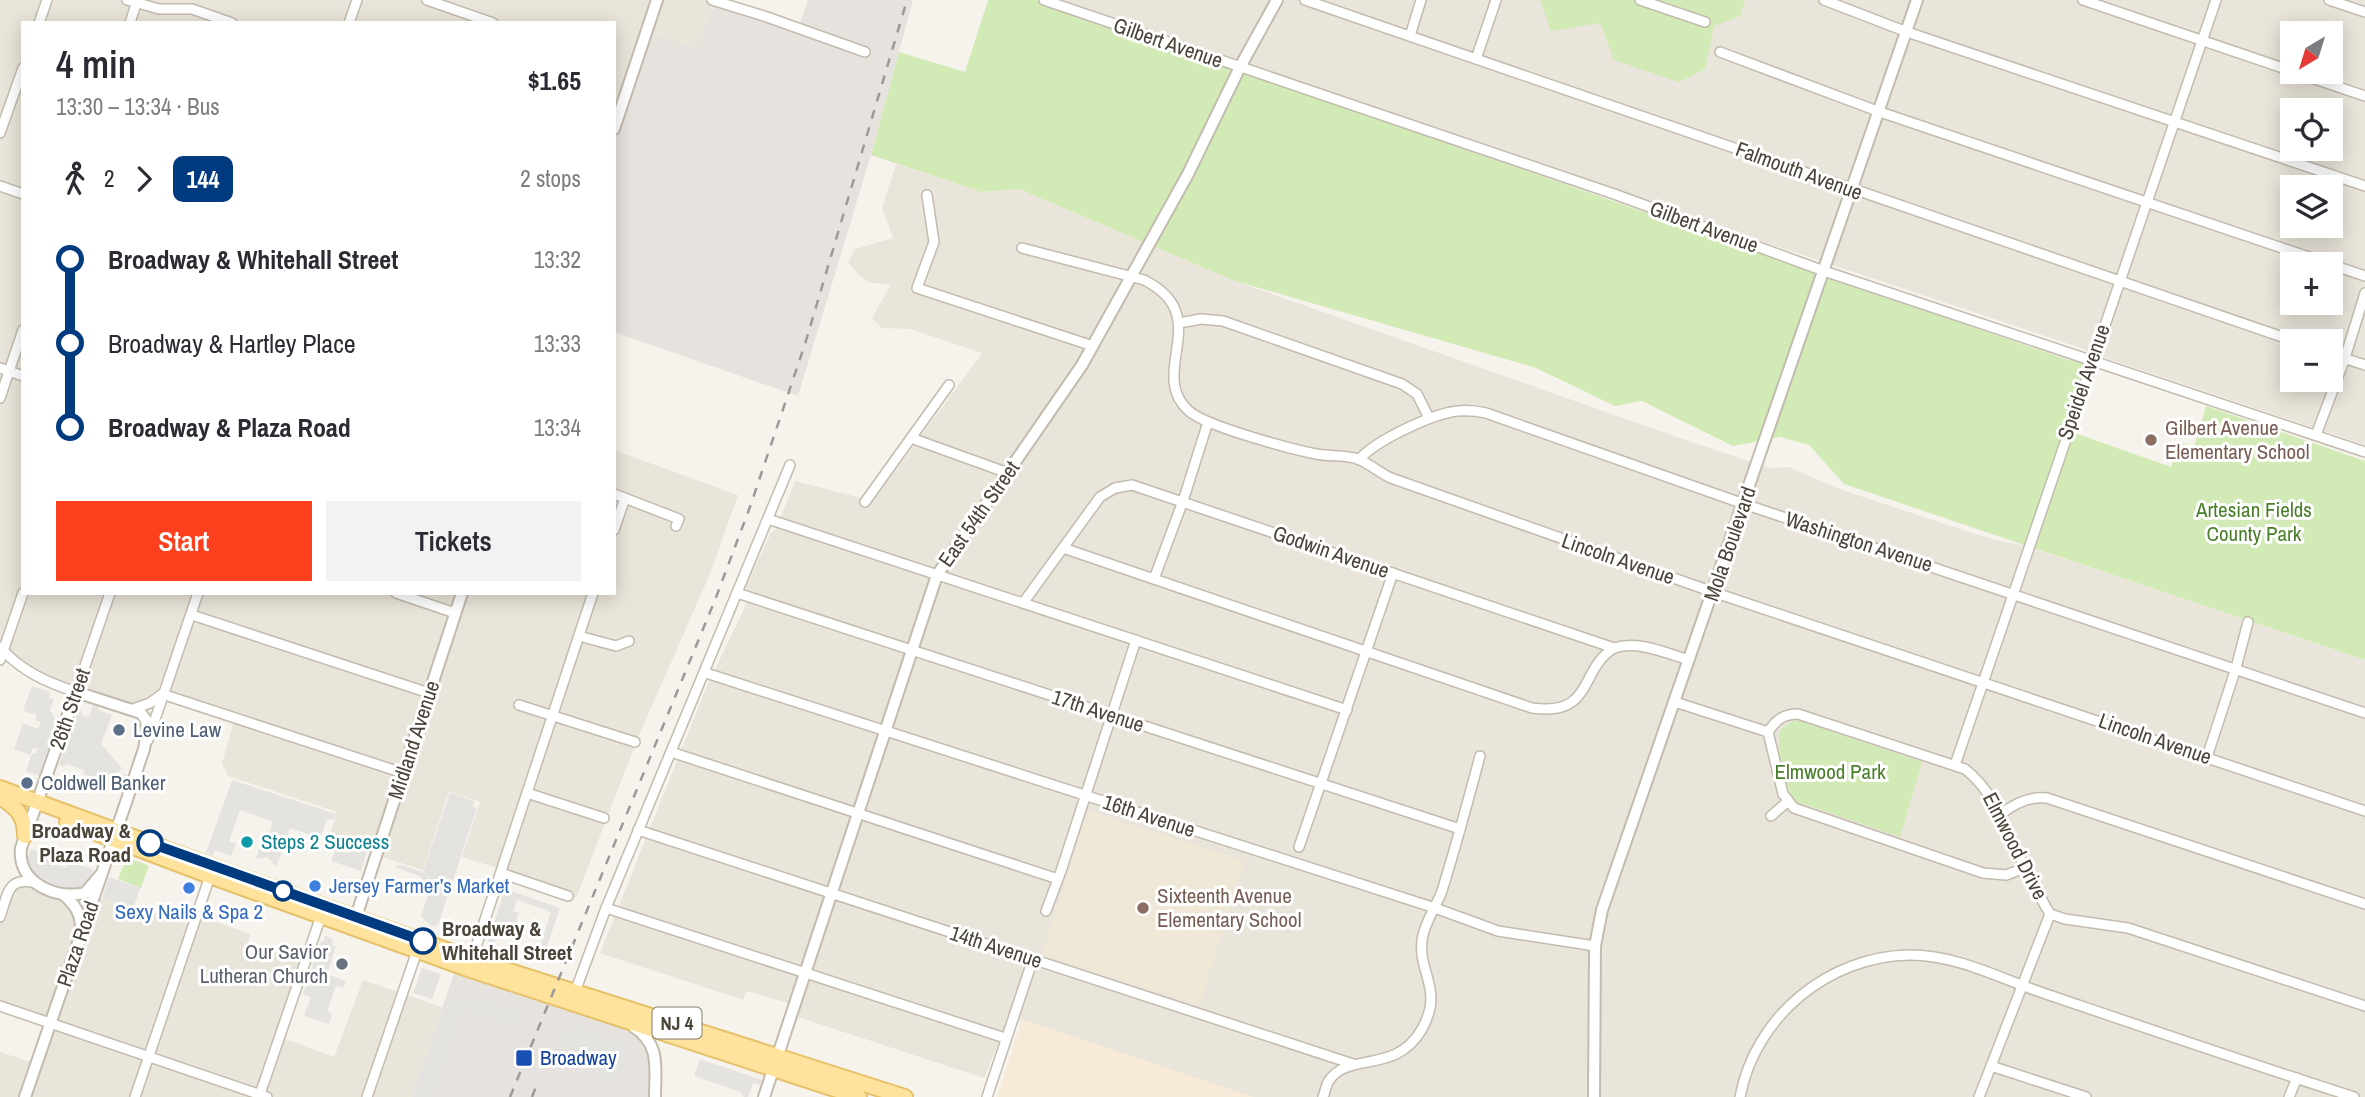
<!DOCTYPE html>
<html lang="en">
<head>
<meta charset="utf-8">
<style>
	body { margin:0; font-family:"Archivo Narrow",sans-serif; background:#f2f2f3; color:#2b2b33; height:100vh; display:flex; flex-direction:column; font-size:26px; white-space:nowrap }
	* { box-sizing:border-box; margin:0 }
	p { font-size:23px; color:#7c7c81 }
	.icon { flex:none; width:38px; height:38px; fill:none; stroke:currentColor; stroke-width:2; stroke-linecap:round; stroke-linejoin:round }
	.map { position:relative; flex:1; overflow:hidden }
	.panel { position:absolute; left:21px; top:21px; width:595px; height:574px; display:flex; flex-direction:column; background:#fff; border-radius:0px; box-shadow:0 4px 18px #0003 }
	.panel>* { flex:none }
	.badge { padding:0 14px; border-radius:10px; font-size:24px; line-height:46px }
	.needle { width:46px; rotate:218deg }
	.fabs { position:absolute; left:2280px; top:21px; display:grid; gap:14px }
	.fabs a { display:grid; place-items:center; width:63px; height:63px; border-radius:0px; background:#fff; box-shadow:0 4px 18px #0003; font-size:35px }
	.map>.badge { position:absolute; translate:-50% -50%; box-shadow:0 0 0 4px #fff }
	.legs { display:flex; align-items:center; gap:10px; height:77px; padding:0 35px; font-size:23px }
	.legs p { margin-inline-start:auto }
	.overview { display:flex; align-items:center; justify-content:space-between; height:119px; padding:0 35px }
	h1 { font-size:38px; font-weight:600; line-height:52px }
	.primary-button { display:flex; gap:14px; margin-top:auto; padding:14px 35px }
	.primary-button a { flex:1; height:80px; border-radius:0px; background:#fc3f1d; color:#fff; font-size:28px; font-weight:600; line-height:80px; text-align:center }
	.primary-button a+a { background:#f2f2f3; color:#2b2b33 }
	ul { padding:0 35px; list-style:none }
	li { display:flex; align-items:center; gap:24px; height:84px; font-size:26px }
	li i { display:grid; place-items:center; width:10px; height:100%; margin:0 9px; background:currentColor }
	li i::after { content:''; width:18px; height:18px; margin:-9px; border:5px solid; border-radius:50%; background:#fff }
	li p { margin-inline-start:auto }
	li:first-child i { background:linear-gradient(#0000 50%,currentColor 0) }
	li:last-child i { background:linear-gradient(currentColor 50%,#0000 0) }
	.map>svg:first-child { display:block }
	.residential { fill:#eae5da; fill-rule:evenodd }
	.commercial { fill:#f7ead8 }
	.industrial { fill:#e6e2dd }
	.education { fill:#efe8d6 }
	.green { fill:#d2eab5 }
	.parking { fill:#e5e3e0 }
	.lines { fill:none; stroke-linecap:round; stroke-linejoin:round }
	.minor-casing { stroke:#c2bbae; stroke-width:12 }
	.tertiary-casing { stroke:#c2bbae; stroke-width:14 }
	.primary-casing { stroke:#e6c16a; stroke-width:18 }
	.minor { stroke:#fff; stroke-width:9 }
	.tertiary { stroke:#fff; stroke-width:10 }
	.primary { stroke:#ffe39c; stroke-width:14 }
	.rail { stroke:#9a9a9a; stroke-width:2.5; stroke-dasharray:9 9; stroke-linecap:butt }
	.line-1-casing { stroke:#fff; stroke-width:16 }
	.line-1 { stroke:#003b80; stroke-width:10 }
	.education-dot { fill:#8d6e63; stroke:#fff; stroke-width:2.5 }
	.service-dot { fill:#5c6f8a; stroke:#fff; stroke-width:2.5 }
	.culture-dot { fill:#0f9aa8; stroke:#fff; stroke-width:2.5 }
	.stop-1-dot { fill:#fff; stroke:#003b80; stroke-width:3.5 }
	.shop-dot { fill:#3f7fe0; stroke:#fff; stroke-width:2.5 }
	.worship-dot { fill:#6b7280; stroke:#fff; stroke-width:2.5 }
	.transit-dot { fill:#1a4fb4; stroke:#fff; stroke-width:2.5 }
	.labels { text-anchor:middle; stroke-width:6; stroke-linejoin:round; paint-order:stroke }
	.shield { fill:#fff; stroke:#817c74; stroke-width:2 }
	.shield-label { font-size:19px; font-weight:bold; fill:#4b4439 }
	.street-label { font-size:21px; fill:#4b4439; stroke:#fff }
	.education-label { font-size:21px; fill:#785e54; stroke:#fff; text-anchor:start }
	.park-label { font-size:21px; fill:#4a7f2a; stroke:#fff }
	.service-label { font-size:21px; fill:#4e5e75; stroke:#fff; text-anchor:start }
	.stop-label { font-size:21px; font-weight:bold; fill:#4b4439; stroke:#fff; text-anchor:end }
	.culture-label { font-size:21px; fill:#0d838f; stroke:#fff; text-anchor:start }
	.shop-label { font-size:21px; fill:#366cbe; stroke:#fff; text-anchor:start }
	.worship-label { font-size:21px; fill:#5b616d; stroke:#fff; text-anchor:end }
	.transit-label { font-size:21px; fill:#164399; stroke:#fff; text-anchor:start }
</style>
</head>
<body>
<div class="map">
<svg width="2365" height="1097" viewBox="0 0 2365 1097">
	<rect width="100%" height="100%" fill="#f6f3ec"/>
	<g class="residential">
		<polygon points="0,0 718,0 713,1 698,49 614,129 614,23 23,23 23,593 614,593 614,450 738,495 710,574 639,735 576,898 501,873 501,869 462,857 480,802 449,791 423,870 376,855 377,850 330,834 337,812 228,776 222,763 235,718 163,694 133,709 41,679 0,647"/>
		<path d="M1039 0H2365V445L2103 357 2093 360 2084 349ZM2292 33H2331V72H2292ZM2292 110H2331V149H2292ZM2292 187H2331V226H2292ZM2292 264H2331V303H2292ZM2292 341H2331V380H2292Z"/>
		<polygon points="896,164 981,192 1019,189 1235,281 1674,436 1770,468 1789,467 1842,490 1988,538 2029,547 2365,660 2365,1097 1253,1097 1009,1017 984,1078 798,1017 801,1007 747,991 743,1000 600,953 707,686 745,607 749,592 746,586 771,533 776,529 795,481 873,501 982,353 910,329 882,328 872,318 891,284 870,283 859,275 848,262 855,249 893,238 882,208"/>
		<polygon points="17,881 64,895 81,921 94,896 133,909 135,905 192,926 197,915 251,934 244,954 264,963 270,948 306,961 280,1037 334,1057 363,980 442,1007 411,1097 0,1097 0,1052 37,1064 51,1024 0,1006 0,900 5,901"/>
	</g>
	<polygon class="commercial" points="1022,1019 1253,1097 997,1097"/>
	<g class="industrial">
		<polygon points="808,0 913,0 871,155 798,396 614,332 614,129 646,32 697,49 714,1 798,28"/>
		<polygon points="457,965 619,1019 648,1039 655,1097 411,1097"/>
	</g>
	<polygon class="education" points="1088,811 1245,861 1199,1005 1042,955"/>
	<g class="green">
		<polygon points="988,0 1037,0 2068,360 2082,362 2093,360 2069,431 2171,467 2181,443 2194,447 2206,406 2365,461 2365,660 1844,484 1809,445 1780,437 1733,446 1642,401 1615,406 1536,368 1235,281 1019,189 981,192 871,155 899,52 965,72"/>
		<polygon points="1540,0 1745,0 1740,16 1714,26 1705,69 1679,82 1614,60 1600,23 1551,31"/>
		<path d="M1793 721H1800L1922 762 1900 837 1795 801C1784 789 1775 743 1781 729Z"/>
		<polygon points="127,857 149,866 141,888 118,879"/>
	</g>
	<g class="parking">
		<polygon points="32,686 50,692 49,698 54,699 50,710 58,722 46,757 42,756 45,758 39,776 26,771 32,753 36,754 37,748 32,749 30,755 14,749 23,723 38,729 41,722 35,720 37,715 23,711"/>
		<polygon points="93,705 99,707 99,710 112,715 101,744 122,768 118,772 126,775 123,786 101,774 98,780 83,774 84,770 66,764 65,767 59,765 79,708 83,715 89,717"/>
		<polygon points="232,780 336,814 333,820 327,819 320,838 290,828 276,867 268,857 256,859 265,832 270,831 273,822 240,810 229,841 236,844 231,856 215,850 213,856 206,853"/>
		<polygon points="450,792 474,801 473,807 477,808 438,925 431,926 421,916 431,887 419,876 394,867 401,865 423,872"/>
		<polygon points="333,837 368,848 361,871 331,861 337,844 332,842"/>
		<polygon points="31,849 51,856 56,855 62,859 60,866 66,868 68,862 93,869 87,885 84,884 83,888 73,890 61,886 60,889 38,881 26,863"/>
		<polygon points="109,877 140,888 133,909 102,898"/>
		<polygon points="505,889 560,908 542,961 536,959 551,912 517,900 513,911 519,913 513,932 500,928 493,946 487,944"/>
		<polygon points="325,936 333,939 332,945 336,946 327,974 346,981 343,988 336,986 327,1011 332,1014 329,1024 304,1016 311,997 303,994 321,941 324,941"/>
		<polygon points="422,968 441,974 432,999 413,993"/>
		<polygon points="449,992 465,997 467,992 523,1011 517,1030 465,1013 436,1097 413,1097"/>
		<polygon points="572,1022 633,1043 621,1079 625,1081 623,1087 558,1065 560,1059 551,1057 561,1028 570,1031"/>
		<polygon points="700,1059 762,1080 760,1085 753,1083 748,1097 744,1097 741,1092 694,1076"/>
	</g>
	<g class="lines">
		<defs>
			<g id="minor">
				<polyline points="127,0 159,9 192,9 232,23"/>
				<polyline points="427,0 493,23"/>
				<polyline points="712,0 767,17 865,52"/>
				<polyline points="1044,0 1614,194 1824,271 2365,452"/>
				<path d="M1305 0C1635 112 1963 230 2294 341"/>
				<polyline points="1640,0 1705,22"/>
				<polyline points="1824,0 1907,32 2365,186"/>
				<polyline points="2083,0 2292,71"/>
				<polyline points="2329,0 2365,12"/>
				<polyline points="39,23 47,0"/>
				<polyline points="130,23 136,4"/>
				<polyline points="349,23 357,0"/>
				<polyline points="1410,36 1421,0"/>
				<polyline points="1720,52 1880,112 2365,276"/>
				<polyline points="1476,59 1496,0"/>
				<polyline points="2294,72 2365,96"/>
				<polyline points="0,133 23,68"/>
				<polyline points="0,186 23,194"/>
				<polyline points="927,195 934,242 917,288 1093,346"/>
				<path d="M1022 248 1144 280C1216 316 1146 373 1189 411 1205 426 1291 449 1316 454 1330 457 1345 454 1358 459 1370 464 1380 473 1391 478L1713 592 2365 811"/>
				<polyline points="1179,323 1201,319 1223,321 1402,384 1417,394 1429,418"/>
				<polyline points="2331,354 2365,365"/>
				<polyline points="0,368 23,376"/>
				<polyline points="0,398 23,330"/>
				<polyline points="2316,435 2345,358 2365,293"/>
				<polyline points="911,438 1008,473"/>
				<path d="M1359 460C1374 441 1434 413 1458 411 1468 410 1477 411 1486 413L1744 504 2365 713"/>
				<polyline points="614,494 679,519 676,526"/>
				<polyline points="865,502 949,385"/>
				<polyline points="768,519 1347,710"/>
				<polyline points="614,530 625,498"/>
				<path d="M1063 548 1532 708C1594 717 1579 669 1614 648"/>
				<polyline points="1154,579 1183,501 1208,422"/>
				<polyline points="396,593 455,613"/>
				<polyline points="737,593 1460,829"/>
				<path d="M1023 603 1100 497 1115 488 1132 485 1614 648C1638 640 1665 653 1689 660"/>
				<polyline points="192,615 429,693"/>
				<polyline points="579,636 616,646 629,641"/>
				<path d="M0 647C21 671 46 682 76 692L110 593"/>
				<polyline points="0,660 23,593"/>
				<polyline points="706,673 1435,908 1498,931 1595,946"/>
				<polyline points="162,694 403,773"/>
				<path d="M1675 702 1768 732C1776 720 1783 714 1798 714L1965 769C1996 793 2007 832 2024 866 2032 882 2041 899 2050 914L2065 919 2128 928 2365 1006"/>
				<polyline points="519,705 635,742"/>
				<polyline points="133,709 150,703 161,695"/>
				<polyline points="1768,732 1783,794 1794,808 1983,873 2006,875 2025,868"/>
				<polyline points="148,740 198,593"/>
				<polyline points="671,752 1058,879"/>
				<polyline points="2207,757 2236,668 2248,622"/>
				<polyline points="1955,765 2216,0"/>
				<polyline points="527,793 604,818"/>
				<path d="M2001 814C2014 804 2031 796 2047 798L2365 904"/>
				<polyline points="1771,816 1787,802"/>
				<polyline points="638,830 1353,1064"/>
				<polyline points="1299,847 1393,573"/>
				<polyline points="501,873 568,896"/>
				<polyline points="606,908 1005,1038"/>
				<polyline points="1046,911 1061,871 1136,640"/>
				<path d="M0 917C8 894 7 876 36 883"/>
				<polyline points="472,959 593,593"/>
				<polyline points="575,992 606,908 790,465"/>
				<polyline points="0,1006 267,1097"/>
				<polyline points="1991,1066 2086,1097"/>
				<polyline points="135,1097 210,876"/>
				<polyline points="259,1097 321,916"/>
				<polyline points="367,1097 417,951"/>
				<polyline points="987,1097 1033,959"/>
				<path d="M1323 1097C1325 1092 1326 1086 1328 1082 1348 1050 1395 1076 1422 1029 1444 989 1418 974 1422 940 1424 923 1436 907 1442 891 1456 846 1468 801 1480 756"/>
				<path d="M1740 1097C1755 1017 1828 956 1910 955 1958 955 2001 979 2046 994 2149 1029 2251 1064 2354 1097"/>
				<polyline points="1979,1097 2050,914"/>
				<polyline points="2289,1097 2297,1078"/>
			</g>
			<g id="tertiary">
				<polyline points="614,129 657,0"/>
				<path d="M64 895C74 904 81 913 81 928"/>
				<polyline points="354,923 462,593"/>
				<path d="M634 1027C661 1045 655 1068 655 1097"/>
				<path d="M25 1097 102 873 144 749 147 732 146 720 141 713 76 692 21 848C17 883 56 900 85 893L102 873"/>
				<polyline points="764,1097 937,575 1082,365 1188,174 1240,67 1277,0"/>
				<polyline points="1594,1097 1595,946 1602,910 1917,0"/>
			</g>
			<g id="primary">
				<polyline points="0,788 212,866 472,959 905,1097"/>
				<path d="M0 797C17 808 25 815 25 836"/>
				<polyline points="67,822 210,876 468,969 859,1097"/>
			</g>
		</defs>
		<use href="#minor" class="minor-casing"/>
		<use href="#tertiary" class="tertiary-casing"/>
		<use href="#primary" class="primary-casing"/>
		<use href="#minor" class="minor"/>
		<use href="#tertiary" class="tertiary"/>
		<use href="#primary" class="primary"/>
		<g class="rail">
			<polyline points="510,1097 715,600 750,507 805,344 907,0"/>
			<polyline points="532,1097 537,1084"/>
		</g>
	</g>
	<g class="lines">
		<defs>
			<polyline id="line-1" points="150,843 423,941"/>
		</defs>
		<use href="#line-1" class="line-1-casing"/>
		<use href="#line-1" class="line-1"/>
	</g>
	<g class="education-dot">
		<circle cx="2151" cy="440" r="7"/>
		<circle cx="1143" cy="908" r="7"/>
	</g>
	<g class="service-dot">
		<circle cx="119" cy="730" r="7"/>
		<circle cx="27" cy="783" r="7"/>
	</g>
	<circle class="culture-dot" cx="247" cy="842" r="7"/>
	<g class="stop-1-dot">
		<circle cx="150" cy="843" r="12"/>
		<circle cx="283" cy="891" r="9"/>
		<circle cx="423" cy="941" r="12"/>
	</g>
	<g class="shop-dot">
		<circle cx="315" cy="886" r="7"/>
		<circle cx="189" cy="888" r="7"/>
	</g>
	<circle class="worship-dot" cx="342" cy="964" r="7"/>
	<rect class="transit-dot" x="515" y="1049" width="18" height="18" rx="3.5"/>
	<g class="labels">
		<rect class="shield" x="652.5" y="1007.5" width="49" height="31" rx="5"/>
		<g class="shield-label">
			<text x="677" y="1030">NJ 4</text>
		</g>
		<g class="street-label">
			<text transform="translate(1168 43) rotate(19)" y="7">Gilbert Avenue</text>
			<text transform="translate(1799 171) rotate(20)" y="7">Falmouth Avenue</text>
			<text transform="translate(1704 227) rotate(20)" y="7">Gilbert Avenue</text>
			<text transform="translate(2084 382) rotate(-71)" y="7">Speidel Avenue</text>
			<text transform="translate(979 514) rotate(-55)" y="7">East 54th Street</text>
			<text transform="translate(1859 542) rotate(18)" y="7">Washington Avenue</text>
			<text transform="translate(1730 544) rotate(-71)" y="7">Mola Boulevard</text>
			<text transform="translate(1331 552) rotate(19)" y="7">Godwin Avenue</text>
			<text transform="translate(1618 559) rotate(19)" y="7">Lincoln Avenue</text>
			<text transform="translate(70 709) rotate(-71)" y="7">26th Street</text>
			<text transform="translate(1098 711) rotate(18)" y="7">17th Avenue</text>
			<text transform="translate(2155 739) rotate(19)" y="7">Lincoln Avenue</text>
			<text transform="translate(414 740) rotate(-72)" y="7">Midland Avenue</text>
			<text transform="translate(1149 816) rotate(18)" y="7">16th Avenue</text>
			<text transform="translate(2015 846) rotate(63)" y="7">Elmwood Drive</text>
			<text transform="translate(78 944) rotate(-71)" y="7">Plaza Road</text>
			<text transform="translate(996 947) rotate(18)" y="7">14th Avenue</text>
		</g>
		<g class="education-label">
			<text x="2165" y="435">Gilbert Avenue<tspan x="2165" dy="24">Elementary School</tspan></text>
			<text x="1157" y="903">Sixteenth Avenue<tspan x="1157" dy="24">Elementary School</tspan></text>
		</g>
		<g class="park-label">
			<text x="2254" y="517">Artesian Fields<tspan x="2254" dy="24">County Park</tspan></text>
			<text x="1830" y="779">Elmwood Park</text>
		</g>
		<g class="service-label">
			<text x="133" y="737">Levine Law</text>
			<text x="41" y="790">Coldwell Banker</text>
		</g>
		<g class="stop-label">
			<text x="131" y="838">Broadway &amp;<tspan x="131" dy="24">Plaza Road</tspan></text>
			<text x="442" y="936" text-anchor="start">Broadway &amp;<tspan x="442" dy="24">Whitehall Street</tspan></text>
		</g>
		<g class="culture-label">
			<text x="261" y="849">Steps 2 Success</text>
		</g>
		<g class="shop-label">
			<text x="329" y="893">Jersey Farmer’s Market</text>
			<text x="189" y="919" text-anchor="middle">Sexy Nails &amp; Spa 2</text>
		</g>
		<g class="worship-label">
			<text x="328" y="959">Our Savior<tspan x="328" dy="24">Lutheran Church</tspan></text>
		</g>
		<g class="transit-label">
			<text x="540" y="1065">Broadway</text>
		</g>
	</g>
</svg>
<div class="fabs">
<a><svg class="needle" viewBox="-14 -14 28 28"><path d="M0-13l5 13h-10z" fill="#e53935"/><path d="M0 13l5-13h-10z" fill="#7c7c81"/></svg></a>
<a><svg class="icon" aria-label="locate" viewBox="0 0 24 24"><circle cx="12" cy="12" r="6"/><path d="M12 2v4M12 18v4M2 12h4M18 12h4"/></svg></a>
<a><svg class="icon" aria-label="layers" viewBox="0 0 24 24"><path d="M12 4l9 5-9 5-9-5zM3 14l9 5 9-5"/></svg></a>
<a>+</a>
<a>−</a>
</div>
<section class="panel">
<div class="overview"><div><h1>4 min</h1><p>13:30 – 13:34 · Bus</p></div><b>$1.65</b></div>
<div class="legs"><svg class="icon" aria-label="walk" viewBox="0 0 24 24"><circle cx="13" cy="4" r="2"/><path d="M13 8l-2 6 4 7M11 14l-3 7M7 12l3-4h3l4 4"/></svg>2<svg class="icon" aria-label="forward" viewBox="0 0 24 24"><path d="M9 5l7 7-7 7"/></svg><b class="badge" style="background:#003b80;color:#fff">144</b><p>2 stops</p></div>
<ul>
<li><i style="color:#003b80"></i><b>Broadway &amp; Whitehall Street</b><p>13:32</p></li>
<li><i style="color:#003b80"></i><span>Broadway &amp; Hartley Place</span><p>13:33</p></li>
<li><i style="color:#003b80"></i><b>Broadway &amp; Plaza Road</b><p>13:34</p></li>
</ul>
<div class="primary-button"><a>Start</a><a>Tickets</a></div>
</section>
</div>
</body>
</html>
